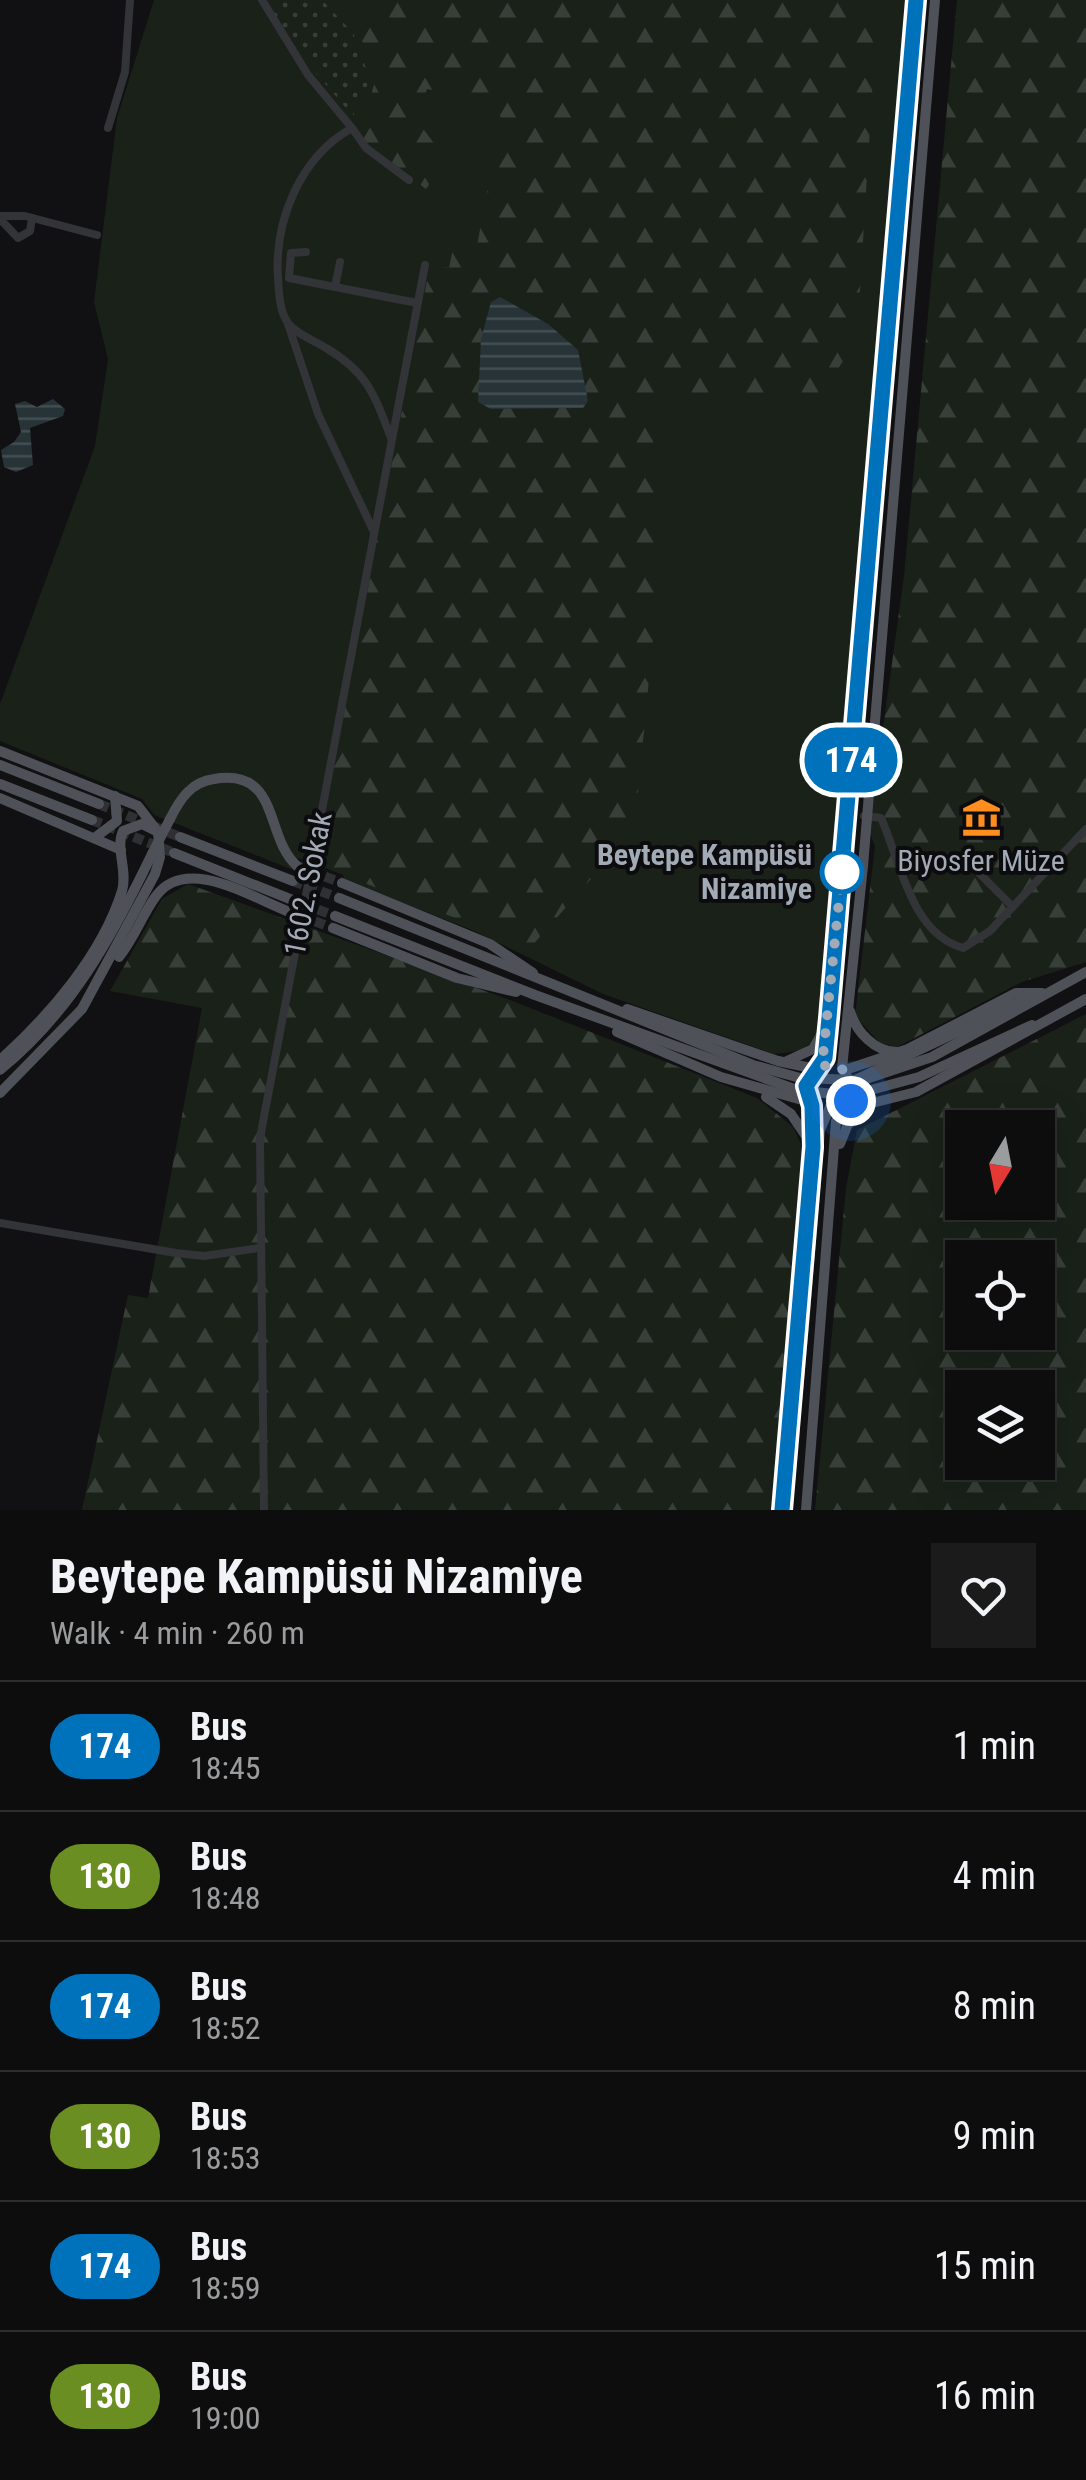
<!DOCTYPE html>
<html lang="en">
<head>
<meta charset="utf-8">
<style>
	body { margin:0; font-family:"Roboto Condensed",sans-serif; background:#1b1b1c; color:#f1f3f6; height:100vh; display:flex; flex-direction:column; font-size:38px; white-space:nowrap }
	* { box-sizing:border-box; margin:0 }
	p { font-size:32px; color:#9a9c9e }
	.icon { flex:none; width:55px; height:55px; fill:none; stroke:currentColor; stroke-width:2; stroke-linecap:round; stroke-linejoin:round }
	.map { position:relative; height:1510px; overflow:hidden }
	.details { display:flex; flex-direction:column; background:#0d0d0e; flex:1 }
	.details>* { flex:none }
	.badge { padding:0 20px; border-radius:32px; font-size:35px; line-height:65px }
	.needle { width:65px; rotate:190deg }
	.fabs { position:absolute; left:945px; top:1110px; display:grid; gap:20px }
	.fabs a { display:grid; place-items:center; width:110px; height:110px; border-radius:0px; background:#0d0d0e; box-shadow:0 10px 40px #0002,0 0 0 2px #2d2d2e; font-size:50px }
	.you { position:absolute; width:50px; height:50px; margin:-25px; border:8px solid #fff; border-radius:50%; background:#1a73e8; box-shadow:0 0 0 15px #1a73e833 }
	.map>.badge { position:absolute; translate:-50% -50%; box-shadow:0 0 0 5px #fff }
	.round { display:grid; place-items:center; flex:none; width:105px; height:105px; border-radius:0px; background:#1b1b1c }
	.headline { display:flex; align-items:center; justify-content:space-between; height:170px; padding:0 50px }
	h1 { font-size:48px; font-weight:700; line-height:75px }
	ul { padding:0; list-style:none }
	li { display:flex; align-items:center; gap:30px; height:130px; padding:0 50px; border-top:2px solid #2d2d2e }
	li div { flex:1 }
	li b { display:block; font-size:38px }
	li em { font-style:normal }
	li .badge { min-width:110px; font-weight:700; text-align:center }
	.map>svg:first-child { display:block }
	.green { fill:#192119 }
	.forest { fill:url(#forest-firs); fill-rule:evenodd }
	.park { fill:url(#park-dots) }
	.water { fill:url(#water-rules) }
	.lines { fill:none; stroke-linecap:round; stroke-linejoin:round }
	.major-tunnel { stroke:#2e3033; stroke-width:10; stroke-dasharray:10 5; stroke-linecap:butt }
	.minor { stroke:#323438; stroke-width:8 }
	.major { stroke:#4e5157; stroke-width:10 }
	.major-bridge { stroke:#4e5157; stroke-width:10 }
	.line-casing { stroke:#fff; stroke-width:22 }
	.line { stroke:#0072bc; stroke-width:15 }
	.walk { stroke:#a1aab5; stroke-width:10; stroke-dasharray:0 18 }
	.stop-dot { fill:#fff; stroke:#0072bc; stroke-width:5 }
	.labels { text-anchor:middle; stroke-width:8; stroke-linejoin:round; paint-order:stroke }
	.stop-label { font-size:30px; font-weight:bold; fill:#a1aab5; stroke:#0c0c0e; text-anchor:end }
	.poi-label { font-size:30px; fill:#a1aab5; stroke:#0c0c0e }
	.street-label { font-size:30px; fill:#a1aab5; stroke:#0c0c0e }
</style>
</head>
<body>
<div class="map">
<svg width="1086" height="1510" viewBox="0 0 1086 1510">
	<defs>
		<pattern id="forest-firs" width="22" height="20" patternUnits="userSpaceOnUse" patternTransform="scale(2.5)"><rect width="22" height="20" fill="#192119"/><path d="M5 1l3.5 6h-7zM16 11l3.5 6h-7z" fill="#373f38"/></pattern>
		<pattern id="park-dots" width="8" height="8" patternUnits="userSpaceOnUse" patternTransform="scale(2.5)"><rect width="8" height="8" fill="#192119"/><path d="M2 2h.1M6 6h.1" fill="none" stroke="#373f38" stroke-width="1.8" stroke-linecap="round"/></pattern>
		<pattern id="water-rules" width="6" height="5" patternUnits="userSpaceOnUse" patternTransform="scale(2.5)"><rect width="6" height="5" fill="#273337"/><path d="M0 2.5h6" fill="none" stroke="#434e52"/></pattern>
	</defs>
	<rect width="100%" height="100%" fill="#111113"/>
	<path class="green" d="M154 0H909L820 1025C814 1050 796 1052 774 1054L603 994 472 930 344 880 343 874 298 858 296 871 154 815 142 799 0 741V704L95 446 108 359 94 302 117 118Z"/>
	<g class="forest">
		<polygon points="349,0 857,0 875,47 857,338 827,387 811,401 688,393 668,402 657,445 662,545 637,803 619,847 531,947 315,864 430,265 449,268 452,253 475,256 501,119 496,102 427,89 422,102 424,130 439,150 427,157 426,163 440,168 426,189 368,145 350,122 370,98 375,81"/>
		<polygon points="957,0 1086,0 1086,962 1022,982 897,1047 880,1043 855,1016 875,846 869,830 904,576"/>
		<polygon points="188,884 510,1000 757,1098 793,1127 805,1153 772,1510 82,1510 128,1295 148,1298 202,1008 110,991 162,899"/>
		<path d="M1086 1014V1510H815L846 1188 857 1130ZM962 1128H1038V1202H962ZM962 1258H1038V1332H962ZM962 1388H1038V1462H962Z"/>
	</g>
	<polygon class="park" points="266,0 322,0 353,33 370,79 353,116 302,57"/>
	<g class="water">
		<polygon points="500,297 548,324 578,350 588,401 583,408 491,409 478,402 481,339 491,302"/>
		<polygon points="53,399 65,409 63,416 30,428 33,465 16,472 4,467 1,450 14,442 21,432 15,404 25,401 37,407"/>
	</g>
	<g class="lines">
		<g class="major-tunnel">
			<polyline points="99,804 180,837"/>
			<polyline points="92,820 174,853"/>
			<polyline points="297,866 342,883"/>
			<polyline points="293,881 339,898"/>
			<polyline points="290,899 335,916"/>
			<polyline points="287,911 333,928"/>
		</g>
		<g class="minor">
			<path d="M262 0 308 75 352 128C300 157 274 221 278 278 279 291 279 311 288 323 295 333 315 341 326 348 368 373 374 394 391 438"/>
			<polyline points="108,128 125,72 130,0"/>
			<polyline points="352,128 366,148 409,180"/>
			<polyline points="0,216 25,216 97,235"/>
			<polyline points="0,219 18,238 30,231 32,218"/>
			<polyline points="306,252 291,253 289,278 417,303"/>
			<polyline points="335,287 340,262"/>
			<polyline points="288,324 318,414 374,532"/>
			<path d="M864 816 881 818C900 860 911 934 963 948L990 931 1086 829"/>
			<polyline points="980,874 1013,907"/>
			<polyline points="0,1223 176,1253 204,1256 259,1248"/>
			<polyline points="264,1510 260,1138 425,265"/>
		</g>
		<g class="major">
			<polyline points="0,751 138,806 158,832 160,857 155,874 82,1009 0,1093"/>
			<polyline points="0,765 99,804"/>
			<polyline points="0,784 92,820"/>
			<polyline points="0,798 121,850"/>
			<path d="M170 819C180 799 191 782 214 779 281 768 264 837 297 866"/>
			<polyline points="97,836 117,821 115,796"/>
			<polyline points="180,837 293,881"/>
			<polyline points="174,853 290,899"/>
			<polyline points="342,883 490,944 533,973"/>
			<polyline points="339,898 753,1065 800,1078"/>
			<polyline points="335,916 535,995 797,1090"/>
			<polyline points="333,928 457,978 516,992"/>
			<path d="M119 957C134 939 142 915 156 896 186 855 251 897 287 911"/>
			<polyline points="627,1009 778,1061 816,1069"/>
			<path d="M850 1011C856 1032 875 1052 897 1052"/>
			<polyline points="964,1029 1032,996"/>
			<polyline points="617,1032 721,1077 809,1102"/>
			<path d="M0 1060C49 1016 102 955 122 891 128 870 115 849 123 831L142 824 156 831"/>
			<polyline points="787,1061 813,1049 825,1028"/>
			<path d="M0 1070C72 1011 112 937 152 854"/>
			<polyline points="845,1070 908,1049 1016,993 1042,993"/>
			<polyline points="866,1079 932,1057 1086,972"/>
			<polyline points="867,1091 919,1077 1032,1025"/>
			<polyline points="766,1097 791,1114 812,1145"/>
			<polyline points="844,1110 916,1092 1086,999"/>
			<polyline points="840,1144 848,1124 869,1110"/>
			<polyline points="782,1510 813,1147 812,1106 806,1086 825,1058 829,1018 916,0"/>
			<polyline points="787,1510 805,1314"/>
			<polyline points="806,1510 836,1121 851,1101 854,1088 842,1068 863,866 935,0"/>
		</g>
		<g class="major-bridge">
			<polyline points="152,854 170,819"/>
			<polyline points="800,1078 856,1080"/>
			<polyline points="797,1090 833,1094 867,1091"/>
			<polyline points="805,1314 820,1130 834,1098 855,1080 964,1029"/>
		</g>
	</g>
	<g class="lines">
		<defs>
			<polyline id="line" points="782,1510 813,1147 812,1106 806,1086 825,1058 829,1018 916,0"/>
		</defs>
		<use href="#line" class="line-casing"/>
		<use href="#line" class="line"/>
		<path class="walk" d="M842 872 822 1066C845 1063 858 1079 851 1101"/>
	</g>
	<defs>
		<symbol id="museum-bare" viewBox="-9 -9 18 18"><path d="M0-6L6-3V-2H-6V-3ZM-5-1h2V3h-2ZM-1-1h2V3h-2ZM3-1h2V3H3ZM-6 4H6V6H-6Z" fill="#fe8e1e" stroke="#0c0c0e" stroke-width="2.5" paint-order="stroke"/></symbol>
	</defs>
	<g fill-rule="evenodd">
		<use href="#museum-bare" x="954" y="790" width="55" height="55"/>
	</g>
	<circle class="stop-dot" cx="842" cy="872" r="20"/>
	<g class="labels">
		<g class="stop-label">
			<text x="812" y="865">Beytepe Kampüsü<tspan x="812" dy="34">Nizamiye</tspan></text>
		</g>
		<g class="poi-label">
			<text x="981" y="871">Biyosfer Müze</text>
		</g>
		<g class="street-label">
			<text transform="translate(308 884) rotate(-79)" y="10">1602. Sokak</text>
		</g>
	</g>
</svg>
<div class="fabs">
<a><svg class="needle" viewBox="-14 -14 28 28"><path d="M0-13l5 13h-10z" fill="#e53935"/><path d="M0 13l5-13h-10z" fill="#9a9c9e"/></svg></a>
<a><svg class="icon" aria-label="locate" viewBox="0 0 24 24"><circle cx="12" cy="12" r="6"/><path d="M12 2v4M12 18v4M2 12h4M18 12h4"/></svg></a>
<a><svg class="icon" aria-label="layers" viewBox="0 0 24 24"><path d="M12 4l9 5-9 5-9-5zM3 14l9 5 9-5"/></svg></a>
</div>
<div class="you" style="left:851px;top:1101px"></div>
<b class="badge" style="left:851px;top:760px;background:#0072bc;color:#fff">174</b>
</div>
<section class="details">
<div class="headline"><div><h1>Beytepe Kampüsü Nizamiye</h1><p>Walk · 4 min · 260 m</p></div><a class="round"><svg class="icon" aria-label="heart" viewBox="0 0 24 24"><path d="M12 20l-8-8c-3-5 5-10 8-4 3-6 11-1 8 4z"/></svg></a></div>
<ul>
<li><span class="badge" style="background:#0072bc;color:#fff">174</span><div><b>Bus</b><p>18:45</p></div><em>1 min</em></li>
<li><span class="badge" style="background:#6b8e23;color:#fff">130</span><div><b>Bus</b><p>18:48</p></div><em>4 min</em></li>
<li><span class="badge" style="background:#0072bc;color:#fff">174</span><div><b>Bus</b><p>18:52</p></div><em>8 min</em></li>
<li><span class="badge" style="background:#6b8e23;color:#fff">130</span><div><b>Bus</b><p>18:53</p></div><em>9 min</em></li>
<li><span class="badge" style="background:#0072bc;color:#fff">174</span><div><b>Bus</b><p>18:59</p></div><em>15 min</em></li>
<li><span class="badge" style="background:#6b8e23;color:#fff">130</span><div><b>Bus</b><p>19:00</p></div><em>16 min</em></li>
</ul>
</section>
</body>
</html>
